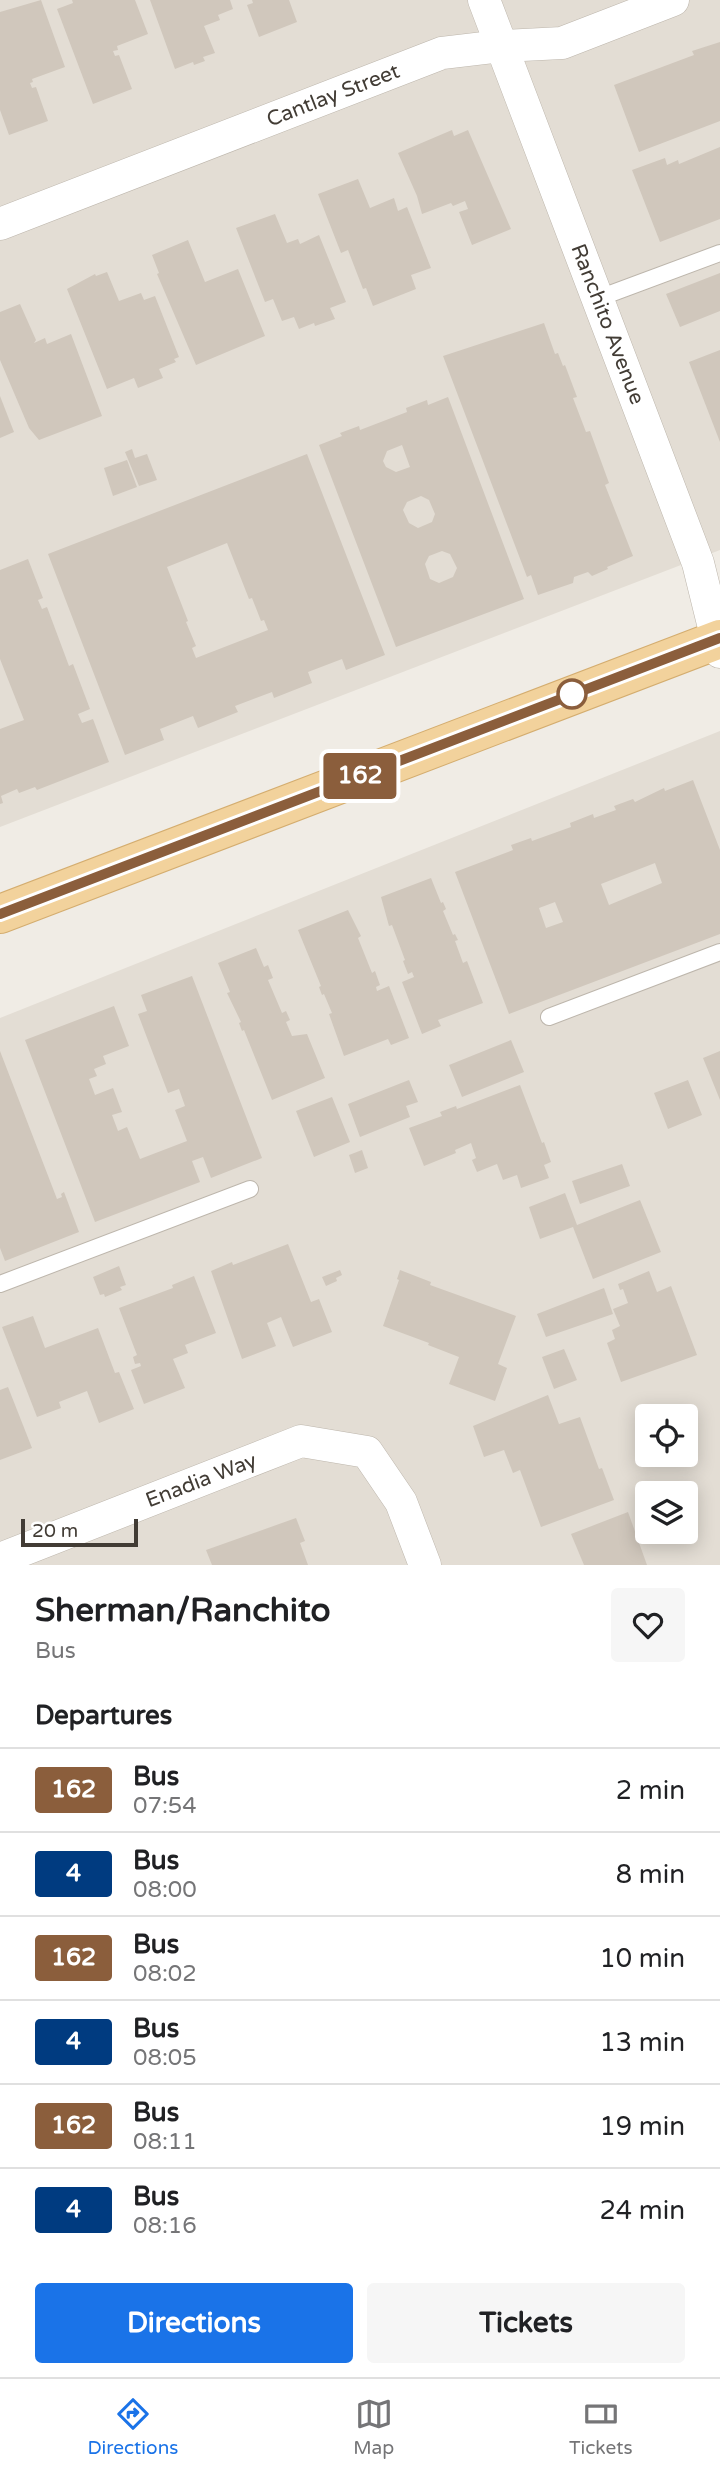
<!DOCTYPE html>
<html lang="en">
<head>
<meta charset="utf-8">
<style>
	body { margin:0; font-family:"Varela Round",sans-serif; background:#f6f6f6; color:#202124; height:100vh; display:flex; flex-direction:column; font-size:26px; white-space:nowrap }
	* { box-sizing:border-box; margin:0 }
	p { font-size:23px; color:#757577 }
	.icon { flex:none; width:38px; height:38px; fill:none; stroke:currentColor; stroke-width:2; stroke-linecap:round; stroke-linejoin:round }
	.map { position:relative; height:1565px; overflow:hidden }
	.side { display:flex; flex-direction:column; background:#fff; flex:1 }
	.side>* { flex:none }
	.badge { padding:0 14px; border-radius:5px; font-size:24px; line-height:46px }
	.buttons { position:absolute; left:635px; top:1404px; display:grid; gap:14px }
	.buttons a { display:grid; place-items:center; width:63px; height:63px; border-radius:7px; background:#fff; box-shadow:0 4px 18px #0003; font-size:35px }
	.scale { position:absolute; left:21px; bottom:18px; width:117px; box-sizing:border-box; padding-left:7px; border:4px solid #423c35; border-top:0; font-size:19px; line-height:24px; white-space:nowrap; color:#423c35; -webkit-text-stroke:5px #fff; paint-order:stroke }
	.map>.badge { position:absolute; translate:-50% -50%; box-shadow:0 0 0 4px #fff }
	h2 { padding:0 35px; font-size:26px; line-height:63px }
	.round { display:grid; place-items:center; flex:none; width:74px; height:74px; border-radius:7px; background:#f6f6f6 }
	.overview { display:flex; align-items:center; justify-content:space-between; height:119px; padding:0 35px }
	h1 { font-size:33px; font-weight:800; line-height:52px }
	.button { display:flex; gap:14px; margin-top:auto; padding:14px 35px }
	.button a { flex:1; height:80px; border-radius:7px; background:#1a73e8; color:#fff; font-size:28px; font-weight:800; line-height:80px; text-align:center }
	.button a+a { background:#f6f6f6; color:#202124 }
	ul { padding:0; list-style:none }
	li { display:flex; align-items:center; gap:21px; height:84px; padding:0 35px; border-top:2px solid #e0e0e0 }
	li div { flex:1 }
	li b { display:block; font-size:26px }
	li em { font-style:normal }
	li .badge { min-width:77px; font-weight:700; text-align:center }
	.tab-bar { display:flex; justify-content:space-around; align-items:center; height:98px; border-top:2px solid #e0e0e0; background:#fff; font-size:19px; color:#757577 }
	.tab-bar a { display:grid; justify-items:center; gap:4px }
	.tab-bar .active { color:#1a73e8 }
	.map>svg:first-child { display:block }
	.residential { fill:#e3ddd4; fill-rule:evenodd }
	.building { fill:#d0c7bc; fill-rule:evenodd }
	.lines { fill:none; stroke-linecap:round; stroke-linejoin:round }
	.service-casing { stroke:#bdb6ac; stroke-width:18 }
	.minor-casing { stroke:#bdb6ac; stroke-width:33 }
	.primary-casing { stroke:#d4ad6f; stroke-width:40 }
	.service { stroke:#fff; stroke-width:16 }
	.minor { stroke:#fff; stroke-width:32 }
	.primary { stroke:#f2d29c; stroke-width:38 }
	.line-casing { stroke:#fff; stroke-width:16 }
	.line { stroke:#8b5e3c; stroke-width:10 }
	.stop-dot { fill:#fff; stroke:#8b5e3c; stroke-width:3.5 }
	.labels { text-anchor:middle; stroke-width:6; stroke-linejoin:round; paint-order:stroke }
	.street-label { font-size:21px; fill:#423c35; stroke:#fff }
</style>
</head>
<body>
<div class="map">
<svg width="720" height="1565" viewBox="0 0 720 1565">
	<rect width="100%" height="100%" fill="#f0ece5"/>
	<g class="residential">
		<polygon points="0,0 720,0 720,550 0,827"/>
		<path d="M720 731V1565H0V1018ZM648 1416H686V1454H648ZM648 1493H686V1531H648Z"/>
	</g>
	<g class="building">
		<polygon points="41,0 65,67 32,79 33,82 30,83 32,88 36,87 48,121 9,135 0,110 0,12"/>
		<polygon points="72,0 135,0 148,34 117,46 118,50 113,51 115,56 119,55 132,89 93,104 57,9 73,3"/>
		<polygon points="150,0 230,0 233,9 218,15 220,20 204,26 215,53 203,57 205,61 194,65 193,62 175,69"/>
		<polygon points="252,0 289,0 297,22 259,37 247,5 253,3"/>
		<polygon points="720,42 720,121 639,152 614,85 694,55 692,51"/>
		<polygon points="452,130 454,136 468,130 511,229 472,245 459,212 468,209 465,201 453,206 451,203 422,214 417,196 398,153"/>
		<polygon points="720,147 720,219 660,242 632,170 665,158 667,165 678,160 679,164"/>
		<polygon points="358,179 370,208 394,198 398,211 407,207 431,268 411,275 416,289 373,306 366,288 363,289 348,250 341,253 318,194"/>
		<polygon points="275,214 287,243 298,239 300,244 319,235 346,302 330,308 335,319 315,326 314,323 299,329 294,317 282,321 273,299 265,302 236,228"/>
		<polygon points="188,240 205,282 238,269 265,336 196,365 157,274 159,273 152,255"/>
		<polygon points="107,272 119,301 141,293 144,300 155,296 179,357 174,359 176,362 159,369 163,378 138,388 134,378 107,389 67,289 95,274 96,276"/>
		<polygon points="720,273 720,311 680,327 666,294"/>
		<polygon points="20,304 36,340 34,343 45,338 47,344 71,334 102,416 39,440 29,428 0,360 0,312"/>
		<polygon points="544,323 555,354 558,353 563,366 565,365 577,397 573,398 586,432 590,431 609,483 605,485 633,556 607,567 608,569 592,576 588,572 574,577 573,583 538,595 531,575 527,577 443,356"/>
		<polygon points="720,350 720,442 689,362"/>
		<polygon points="0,396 14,432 0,438"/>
		<path d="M448 397 524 599 396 647 319 445 342 436 340 433 359 426 360 430 407 412 406 408 427 400 428 405ZM402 445 410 467 396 472 386 467 383 461 387 451ZM421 496 429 500 435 514 432 522 418 528 409 523 403 510 407 502ZM442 551 450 554 457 568 453 577 439 583 430 579 425 564 429 556Z"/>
		<polygon points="132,449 135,458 147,454 157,480 139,486 125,452"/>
		<path d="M307 454 385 655 346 670 342 659 308 672 312 683 274 698 272 692 235 706 238 712 198 728 193 716 160 729 164 740 125 755 48 554ZM227 543 249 599 252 598 261 621 264 620 268 630 196 658 192 648 196 646 186 622 188 621 167 567Z"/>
		<polygon points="127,460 137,487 113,496 104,468"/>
		<polygon points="28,559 43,598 38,600 42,609 47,607 69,666 73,664 90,709 78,714 82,723 93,719 109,762 37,790 35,787 19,793 17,789 1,796 3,803 0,804 0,729 24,720 0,659 0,570"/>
		<path d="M693 780 720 850V934L509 1014 455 872 513 850 511 845 531 838 532 841 571 827 570 823 593 814 594 818 616 810 614 806 633 799 635 802 664 788 665 791ZM655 863 662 883 609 905 601 884ZM555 902 563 922 546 928 539 908Z"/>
		<polygon points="431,878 441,903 443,902 446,909 443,911 453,935 455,934 458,940 455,941 463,963 467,961 483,1003 438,1020 441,1026 422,1034 402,982 414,977 412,972 408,974 403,961 405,960 392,925 389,926 381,897"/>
		<polygon points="348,910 361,936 358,938 372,973 375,971 380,985 376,987 377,991 389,986 409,1038 391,1045 388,1039 344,1056 329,1014 332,1013 324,994 322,995 319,987 321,986 298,930"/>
		<polygon points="256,948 264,967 268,965 273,978 268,980 282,1013 286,1011 290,1020 286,1022 292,1036 307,1034 325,1078 272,1100 244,1030 242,1031 239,1023 241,1022 227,993 230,992 218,963"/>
		<polygon points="192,976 262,1158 211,1178 203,1157 192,1161 200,1182 95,1222 25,1040 114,1006 129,1046 103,1056 106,1064 94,1069 97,1076 89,1079 95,1095 113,1088 122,1112 112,1115 118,1131 127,1127 140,1159 187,1141 175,1110 185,1106 179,1089 168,1093 138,1014 147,1011 141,995"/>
		<polygon points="511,1040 524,1072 462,1097 449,1065"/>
		<polygon points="0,1051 57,1199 62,1197 61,1194 64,1192 79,1232 5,1261 0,1248"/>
		<polygon points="720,1051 720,1100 703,1058"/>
		<polygon points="409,1080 418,1102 406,1106 410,1117 360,1137 348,1104"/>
		<polygon points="688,1080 702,1115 668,1129 654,1093"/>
		<polygon points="520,1085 542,1143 544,1142 551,1162 544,1165 549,1178 521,1188 517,1175 503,1180 497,1164 477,1172 472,1160 476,1158 471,1143 455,1150 456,1153 424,1166 409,1128 442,1116 440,1112 456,1106 457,1109"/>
		<polygon points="332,1097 350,1142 314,1157 296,1111"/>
		<polygon points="362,1150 368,1168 355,1173 349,1155"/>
		<polygon points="622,1164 630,1186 580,1204 572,1181"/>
		<polygon points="565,1193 577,1225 640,1200 661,1252 593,1279 573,1227 540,1239 529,1207"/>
		<polygon points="288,1244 311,1302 319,1299 332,1332 293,1347 281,1317 267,1323 276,1346 242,1359 211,1271 232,1262 233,1265"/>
		<polygon points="119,1266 126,1285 120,1287 122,1290 105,1297 104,1294 100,1295 93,1277"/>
		<polygon points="340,1270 342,1275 336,1278 337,1281 326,1286 322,1277"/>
		<polygon points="400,1270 431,1282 430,1285 516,1316 498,1364 507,1368 495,1401 449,1384 459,1357 428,1345 429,1343 383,1326 399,1280 397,1279"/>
		<polygon points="649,1271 657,1292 671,1286 697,1355 621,1382 607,1343 615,1339 612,1330 620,1326 613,1309 628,1303 623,1289 620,1290 618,1284"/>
		<polygon points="194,1276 216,1333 185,1345 188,1353 173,1359 185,1388 144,1404 131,1370 141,1366 140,1363 135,1364 133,1357 137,1355 119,1308 173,1288 172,1285"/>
		<polygon points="604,1288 613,1314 546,1337 537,1314"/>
		<polygon points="33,1316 45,1348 98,1328 115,1373 119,1372 134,1409 99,1423 87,1391 59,1402 61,1408 37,1417 2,1327"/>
		<polygon points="564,1349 577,1380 554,1389 542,1357"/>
		<polygon points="8,1387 32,1448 0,1460 0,1390"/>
		<polygon points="548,1395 559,1424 580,1417 599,1469 602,1468 614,1500 541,1527 520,1470 513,1473 504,1450 484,1457 473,1426"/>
		<polygon points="628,1512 647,1565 584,1565 571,1534"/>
		<polygon points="296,1518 305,1541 300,1543 308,1565 212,1565 206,1550"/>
	</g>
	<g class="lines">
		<defs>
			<g id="service">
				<polyline points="599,298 720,253"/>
				<polyline points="549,1017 720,952"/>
				<polyline points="0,1284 250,1189"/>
			</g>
			<g id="minor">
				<polyline points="484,0 698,563 720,652"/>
				<polyline points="0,224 442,53 501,46 562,43 673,0"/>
				<polyline points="0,1559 301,1441 367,1452 401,1502 425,1565"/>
			</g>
			<polyline id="primary" points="0,914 720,639"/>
		</defs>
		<use href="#service" class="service-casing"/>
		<use href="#minor" class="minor-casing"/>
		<use href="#primary" class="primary-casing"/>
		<use href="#service" class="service"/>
		<use href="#minor" class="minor"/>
		<use href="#primary" class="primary"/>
	</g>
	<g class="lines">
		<defs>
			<polyline id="line" points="0,914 720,638"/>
		</defs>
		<use href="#line" class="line-casing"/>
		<use href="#line" class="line"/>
	</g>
	<circle class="stop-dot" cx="572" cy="694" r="14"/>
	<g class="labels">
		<g class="street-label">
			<text transform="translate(333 95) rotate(-21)" y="7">Cantlay Street</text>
			<text transform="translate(608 324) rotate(69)" y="7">Ranchito Avenue</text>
			<text transform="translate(201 1480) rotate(-21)" y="7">Enadia Way</text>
		</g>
	</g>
</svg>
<div class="buttons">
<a><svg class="icon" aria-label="locate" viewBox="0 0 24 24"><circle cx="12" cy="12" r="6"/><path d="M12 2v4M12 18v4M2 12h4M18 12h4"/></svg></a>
<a><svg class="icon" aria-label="layers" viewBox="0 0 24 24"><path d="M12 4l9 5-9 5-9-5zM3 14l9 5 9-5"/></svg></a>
</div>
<div class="scale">20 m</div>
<b class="badge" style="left:360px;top:776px;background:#8b5e3c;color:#fff">162</b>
</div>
<section class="side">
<div class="overview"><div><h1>Sherman/Ranchito</h1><p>Bus</p></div><a class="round"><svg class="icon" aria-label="heart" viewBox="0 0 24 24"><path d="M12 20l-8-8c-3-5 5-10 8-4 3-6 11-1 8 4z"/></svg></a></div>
<h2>Departures</h2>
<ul>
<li><span class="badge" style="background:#8b5e3c;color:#fff">162</span><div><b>Bus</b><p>07:54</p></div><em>2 min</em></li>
<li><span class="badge" style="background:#003b80;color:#fff">4</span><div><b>Bus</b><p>08:00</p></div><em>8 min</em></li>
<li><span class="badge" style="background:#8b5e3c;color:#fff">162</span><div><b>Bus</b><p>08:02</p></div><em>10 min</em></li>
<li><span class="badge" style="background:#003b80;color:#fff">4</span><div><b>Bus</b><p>08:05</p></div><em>13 min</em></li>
<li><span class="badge" style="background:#8b5e3c;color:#fff">162</span><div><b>Bus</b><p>08:11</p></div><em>19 min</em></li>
<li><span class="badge" style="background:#003b80;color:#fff">4</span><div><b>Bus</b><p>08:16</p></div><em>24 min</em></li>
</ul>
<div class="button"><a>Directions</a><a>Tickets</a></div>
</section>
<nav class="tab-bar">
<a class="active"><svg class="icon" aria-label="directions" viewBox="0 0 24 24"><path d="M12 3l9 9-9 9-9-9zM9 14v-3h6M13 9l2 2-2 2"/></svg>Directions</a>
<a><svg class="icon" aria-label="map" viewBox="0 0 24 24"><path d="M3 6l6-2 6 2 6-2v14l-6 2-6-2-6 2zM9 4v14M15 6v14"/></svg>Map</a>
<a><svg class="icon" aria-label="tickets" viewBox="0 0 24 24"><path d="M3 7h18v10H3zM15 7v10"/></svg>Tickets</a>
</nav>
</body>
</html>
